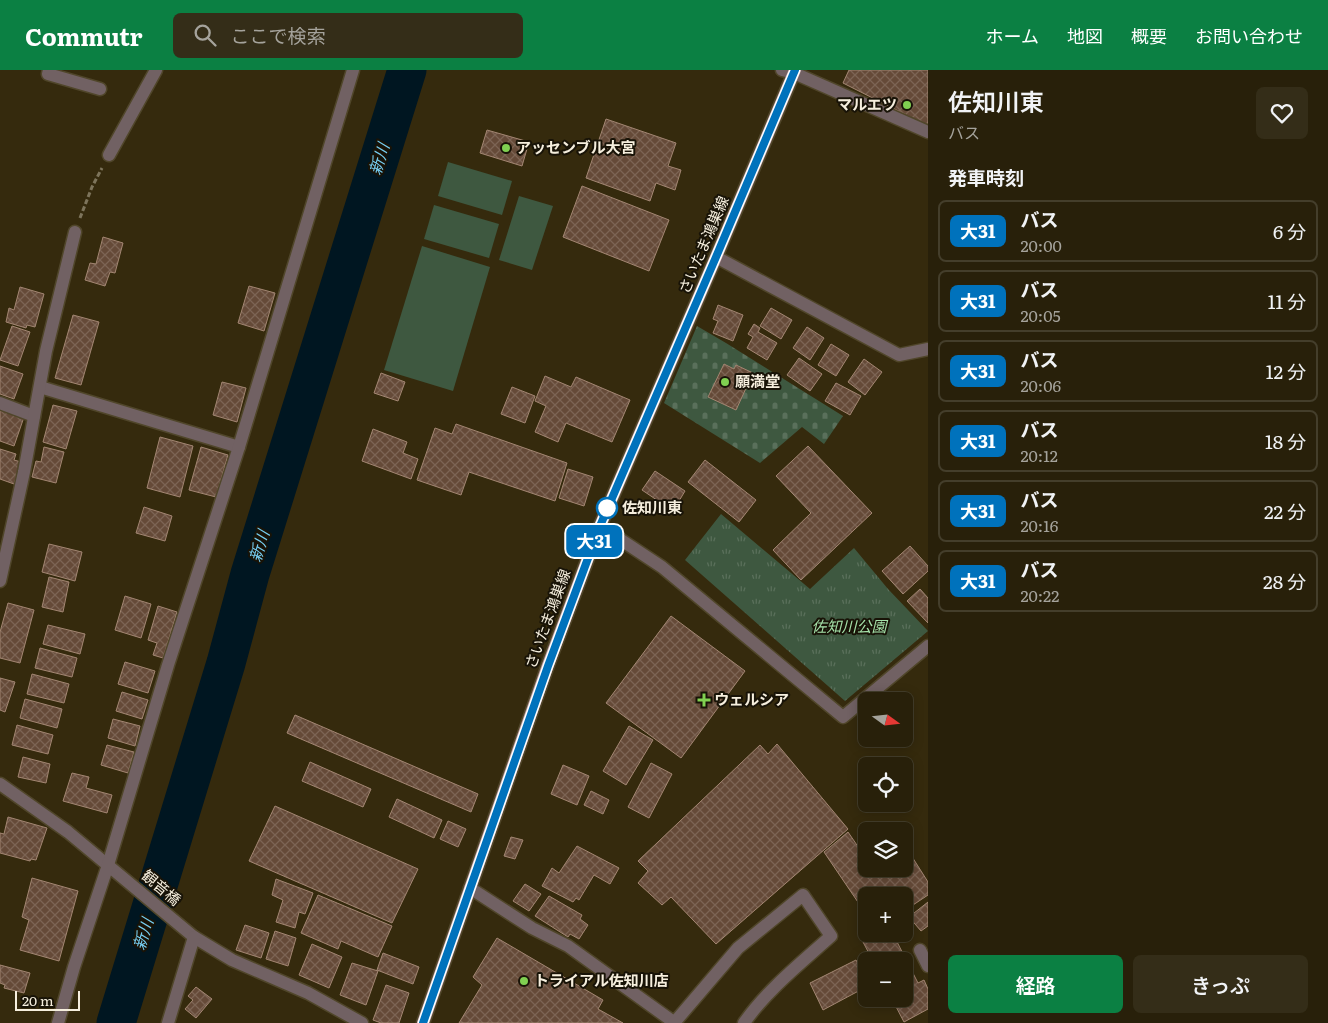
<!DOCTYPE html>
<html lang="ja">
<head>
<meta charset="utf-8">
<style>
	body { margin:0; font-family:Literata,"Noto Sans JP",serif; background:#342d18; color:#f1f3f6; height:100vh; display:flex; flex-direction:column; font-size:19px; white-space:nowrap }
	* { box-sizing:border-box; margin:0 }
	p { font-size:16px; color:#a5a39c }
	.icon { flex:none; width:28px; height:28px; fill:none; stroke:currentColor; stroke-width:2; stroke-linecap:round; stroke-linejoin:round }
	.map { position:relative; flex:1; overflow:hidden }
	.sheet { display:flex; flex-direction:column; background:#28200a; width:400px }
	.sheet>* { flex:none }
	.badge { padding:0 10px; border-radius:8px; font-size:18px; line-height:32px }
	.needle { width:32px; rotate:105deg }
	.buttons { position:absolute; left:858px; top:622px; display:grid; gap:10px }
	.buttons a { display:grid; place-items:center; width:55px; height:55px; border-radius:8px; background:#28200a; box-shadow:0 2px 12px #0003,0 0 0 1px #443e2b; font-size:25px }
	.scale { position:absolute; left:15px; bottom:12px; width:65px; box-sizing:border-box; padding-left:5px; border:2px solid #f6efde; border-top:0; font-size:14px; line-height:18px; white-space:nowrap; color:#f6efde; -webkit-text-stroke:4px #181307; paint-order:stroke }
	.map>.badge { position:absolute; translate:-50% -50%; box-shadow:0 0 0 2px #fff }
	h2 { padding:0 20px; font-size:19px; line-height:45px }
	.round { display:grid; place-items:center; flex:none; width:52px; height:52px; border-radius:8px; background:#342d18 }
	.overview { display:flex; align-items:center; justify-content:space-between; height:85px; padding:0 20px }
	h1 { font-size:24px; font-weight:600; line-height:38px }
	.cta { display:flex; gap:10px; margin-top:auto; padding:10px 20px }
	.cta a { flex:1; height:58px; border-radius:8px; background:#0b8043; color:#fff; font-size:20px; font-weight:600; line-height:58px; text-align:center }
	.cta a+a { background:#342d18; color:#f1f3f6 }
	ul { padding:0; list-style:none }
	li { display:flex; align-items:center; gap:15px; height:62px; margin:0 10px 8px; padding:0 10px; border:2px solid #443e2b; border-radius:8px }
	li div { flex:1 }
	li b { display:block; font-size:19px }
	li em { font-style:normal }
	li .badge { min-width:55px; font-weight:700; text-align:center }
	header { display:flex; align-items:center; gap:30px; box-sizing:border-box; height:70px; padding:0 25px; background:#0b8043; color:#fff }
	header strong { font-size:24px }
	nav { display:flex; gap:28px; margin-inline-start:auto; font-size:18px }
	.search { width:350px; height:45px; background:#342d18; display:flex; align-items:center; gap:12px; box-sizing:border-box; padding:0 18px; border-radius:8px; color:#a5a39c; font-size:19px }
	main { display:flex; flex:1; min-height:0 }
	.map>svg:first-child { display:block }
	.grass { fill:url(#grass-tufts) }
	.cemetery { fill:url(#cemetery-stones) }
	.pitch { fill:#3e5840 }
	.lines { fill:none; stroke-linecap:round; stroke-linejoin:round }
	.river { stroke:#001621; stroke-width:39 }
	.building { fill:url(#building-cross-hatch); stroke:#a38672 }
	.service-casing { stroke:#50462a; stroke-width:15 }
	.minor-casing { stroke:#50462a; stroke-width:15 }
	.primary-casing { stroke:#50462a; stroke-width:15 }
	.path { stroke:#7d745b; stroke-width:3; stroke-dasharray:5 2.5; stroke-linecap:butt }
	.service { stroke:#716163; stroke-width:12 }
	.minor { stroke:#716163; stroke-width:12 }
	.primary { stroke:#b69599; stroke-width:12 }
	.line-casing { stroke:#fff; stroke-width:11 }
	.line { stroke:#0072bc; stroke-width:8 }
	.poi-dot { fill:#80d051; stroke:#181307; stroke-width:2 }
	.stop-dot { fill:#fff; stroke:#0072bc; stroke-width:2.5 }
	.labels { text-anchor:middle; stroke-width:4; stroke-linejoin:round; paint-order:stroke }
	.poi-label { font-size:15px; font-weight:bold; fill:#f6efde; stroke:#181307; text-anchor:start }
	.street-label { font-size:15px; fill:#f6efde; stroke:#181307 }
	.stop-label { font-size:15px; font-weight:bold; fill:#f6efde; stroke:#181307; text-anchor:start }
	.park-label { font-size:15px; font-style:italic; fill:#a5e1a9; stroke:#181307 }
	.water-label { font-size:16px; font-style:italic; fill:#76cef2; stroke:#181307 }
</style>
</head>
<body>
<header>
<strong>Commutr</strong>
<div class="search"><svg class="icon" aria-label="search" viewBox="0 0 24 24"><circle cx="10" cy="10" r="6"/><path d="M15 15l6 6"/></svg>ここで検索</div>
<nav><a>ホーム</a><a>地図</a><a>概要</a><a>お問い合わせ</a></nav>
</header>
<main>
<div class="map">
<svg width="928" height="953" viewBox="0 0 928 953">
	<defs>
		<pattern id="grass-tufts" width="24" height="20" patternUnits="userSpaceOnUse" patternTransform="scale(1.25)"><rect width="24" height="20" fill="#3e5840"/><path d="M3 7l-1-3M5 7V3M7 7l1-3M15 17l-1-3M17 17v-4M19 17l1-3" fill="none" stroke="#5a705b"/></pattern>
		<pattern id="cemetery-stones" width="16" height="16" patternUnits="userSpaceOnUse" patternTransform="scale(1.25)"><rect width="16" height="16" fill="#3e5840"/><path d="M2 7V4a2 2 0 0 1 4 0v3zM10 15v-3a2 2 0 0 1 4 0v3z" fill="#5a705b"/></pattern>
		<pattern id="building-cross-hatch" width="8" height="8" patternUnits="userSpaceOnUse" patternTransform="scale(1.25)"><rect width="8" height="8" fill="#654a38"/><path d="M0 0l8 8M0 8l8-8" fill="none" stroke="#7c6454"/></pattern>
	</defs>
	<rect width="100%" height="100%" fill="#352a0d"/>
	<polygon class="grass" points="721,444 810,519 854,478 888,519 928,561 845,631 685,490"/>
	<polygon class="cemetery" points="697,256 726,273 843,346 824,374 802,357 760,393 664,333"/>
	<g class="pitch">
		<polygon points="448,92 512,111 502,145 438,126"/>
		<polygon points="519,126 553,136 532,200 499,190"/>
		<polygon points="434,135 499,154 489,188 424,169"/>
		<polygon points="422,176 490,197 453,321 384,300"/>
	</g>
	<g class="lines">
		<polyline class="river" points="116,953 226,593 250,504 407,0"/>
	</g>
	<g class="building">
		<polygon points="849,0 928,0 928,56 843,13"/>
		<polygon points="606,49 676,73 668,96 681,100 675,120 656,113 650,131 586,108"/>
		<polygon points="487,60 529,72 522,96 480,83"/>
		<polygon points="582,116 669,150 649,201 563,167"/>
		<polygon points="103,167 123,173 115,203 110,202 105,216 85,210 90,193 96,194"/>
		<polygon points="249,216 275,223 264,261 238,253"/>
		<polygon points="20,217 44,224 35,257 27,255 26,258 6,252 9,238 14,240"/>
		<polygon points="718,235 743,245 733,271 713,263 718,251 713,249"/>
		<polygon points="771,238 792,250 781,269 760,256"/>
		<polygon points="73,245 99,252 81,315 55,308"/>
		<polygon points="754,254 760,258 758,262 777,273 767,290 747,278 753,267 748,264"/>
		<polygon points="12,256 30,262 18,296 0,290"/>
		<polygon points="807,257 824,268 810,290 793,278"/>
		<polygon points="831,274 849,285 836,306 818,295"/>
		<polygon points="799,288 822,304 810,321 787,305"/>
		<polygon points="864,289 882,302 865,325 848,312"/>
		<polygon points="724,294 734,299 736,295 753,303 736,340 708,327"/>
		<polygon points="0,296 23,304 14,329 0,324"/>
		<polygon points="381,303 405,312 398,331 374,323"/>
		<polygon points="545,306 571,317 576,307 630,330 612,372 566,353 558,372 535,362 546,336 535,331"/>
		<polygon points="222,312 246,318 237,352 213,345"/>
		<polygon points="836,313 861,326 850,345 825,331"/>
		<polygon points="512,317 535,326 525,353 501,344"/>
		<polygon points="53,335 77,341 66,379 43,372"/>
		<polygon points="0,338 24,347 14,376 0,371"/>
		<polygon points="456,354 567,393 555,431 469,402 461,425 417,410 435,358 452,364"/>
		<polygon points="373,359 407,372 403,383 418,389 411,409 362,391"/>
		<polygon points="160,367 193,376 180,427 147,418"/>
		<polygon points="808,376 872,443 801,510 773,480 811,443 776,406"/>
		<polygon points="44,377 64,382 56,413 32,407 36,391 41,392"/>
		<polygon points="201,377 228,385 216,427 189,420"/>
		<polygon points="0,379 16,384 14,390 21,392 14,414 0,409"/>
		<polygon points="705,390 756,430 739,452 688,412"/>
		<polygon points="568,399 593,407 584,436 559,428"/>
		<polygon points="655,401 685,421 673,441 642,420"/>
		<polygon points="144,437 172,446 165,471 136,463"/>
		<polygon points="49,474 82,482 75,511 42,502"/>
		<polygon points="910,476 928,496 928,501 903,524 882,501"/>
		<polygon points="49,507 69,512 63,542 42,537"/>
		<polygon points="920,519 928,528 928,553 907,531"/>
		<polygon points="125,526 151,534 141,568 115,560"/>
		<polygon points="8,533 34,540 20,593 0,588 0,562"/>
		<polygon points="158,536 177,542 163,588 153,585 157,573 148,570"/>
		<polygon points="671,546 745,601 681,688 606,633"/>
		<polygon points="48,555 85,564 80,584 43,574"/>
		<polygon points="40,578 77,588 72,607 35,598"/>
		<polygon points="125,592 155,601 148,623 118,614"/>
		<polygon points="32,604 69,614 64,633 27,624"/>
		<polygon points="0,608 15,612 5,642 0,640"/>
		<polygon points="122,622 148,630 142,649 116,641"/>
		<polygon points="25,629 62,639 57,658 20,648"/>
		<polygon points="295,645 478,724 471,742 287,663"/>
		<polygon points="113,649 140,656 135,676 108,668"/>
		<polygon points="17,655 53,665 48,684 12,675"/>
		<polygon points="629,656 653,670 626,715 603,701"/>
		<polygon points="777,674 848,759 716,874 671,827 662,835 638,813 648,801 638,791 760,675 768,684"/>
		<polygon points="107,675 134,682 128,703 101,695"/>
		<polygon points="23,687 50,694 46,713 18,707"/>
		<polygon points="310,692 371,719 363,737 302,711"/>
		<polygon points="651,693 672,704 649,748 628,737"/>
		<polygon points="563,695 589,706 577,735 551,724"/>
		<polygon points="72,703 89,707 86,718 112,725 107,743 63,731"/>
		<polygon points="591,721 609,730 603,744 584,735"/>
		<polygon points="397,729 442,750 434,768 389,747"/>
		<polygon points="275,736 418,799 392,853 249,791"/>
		<polygon points="8,747 47,758 36,790 31,789 30,791 0,783 0,763 4,764"/>
		<polygon points="448,751 466,759 458,777 440,769"/>
		<polygon points="848,762 861,781 866,778 866,799 904,799 904,774 928,812 928,825 904,841 904,826 866,826 866,844 824,782"/>
		<polygon points="511,767 523,770 515,789 504,786"/>
		<polygon points="577,776 619,798 610,814 594,805 579,830 576,828 573,832 542,816 552,798 559,803"/>
		<polygon points="32,808 78,821 59,891 20,880 29,850 22,847"/>
		<polygon points="276,809 313,823 305,844 299,842 295,858 276,852 283,830 272,825"/>
		<polygon points="525,814 541,824 529,841 513,831"/>
		<polygon points="318,825 392,856 378,887 341,871 338,879 301,863"/>
		<polygon points="549,826 582,845 580,849 588,855 579,869 570,864 568,867 535,846"/>
		<polygon points="928,832 928,856 921,861 909,847"/>
		<polygon points="245,855 269,863 261,888 236,880"/>
		<polygon points="275,861 296,868 288,896 266,889"/>
		<polygon points="878,864 893,864 918,913 924,910 928,919 928,939 904,952 892,929 904,929 904,891 873,891 863,872"/>
		<polygon points="497,868 603,930 598,939 623,953 459,953 482,915 473,907"/>
		<polygon points="312,874 342,887 329,918 299,905"/>
		<polygon points="383,883 419,897 413,914 377,900"/>
		<polygon points="856,890 866,909 866,917 823,940 810,913"/>
		<polygon points="352,893 378,901 366,935 340,925"/>
		<polygon points="0,895 30,903 24,923 4,918 5,915 0,913"/>
		<polygon points="386,915 409,923 399,953 381,953 373,950"/>
		<polygon points="196,917 212,929 196,948 185,939 193,930 188,926"/>
	</g>
	<g class="lines">
		<defs>
			<g id="service">
				<polyline points="49,0 48,4 100,19"/>
				<polyline points="782,0 794,3 928,62"/>
				<polyline points="0,333 34,346"/>
				<polyline points="470,818 532,858 568,876 675,953"/>
				<polyline points="920,880 928,896"/>
				<path d="M674 953 738 878 803 825 831 866C801 893 767 920 744 953"/>
			</g>
			<g id="minor">
				<polyline points="109,85 156,0"/>
				<polyline points="716,187 899,285 928,279"/>
				<polyline points="40,317 239,377"/>
				<polyline points="600,456 662,497 843,647 928,576"/>
				<polyline points="0,511 24,402 46,281 75,162"/>
				<polyline points="0,714 68,762 194,867 232,890 308,923 362,953"/>
				<polyline points="58,953 74,897 108,795 168,595 239,377 353,0"/>
				<polyline points="168,953 194,867"/>
			</g>
			<polyline id="primary" points="423,953 548,595 600,456 716,187 795,0"/>
		</defs>
		<use href="#service" class="service-casing"/>
		<use href="#minor" class="minor-casing"/>
		<use href="#primary" class="primary-casing"/>
		<polyline class="path" points="80,148 92,117 102,98"/>
		<use href="#service" class="service"/>
		<use href="#minor" class="minor"/>
		<use href="#primary" class="primary"/>
	</g>
	<g class="lines">
		<defs>
			<polyline id="line" points="423,953 548,596 600,456 716,187 795,0"/>
		</defs>
		<use href="#line" class="line-casing"/>
		<use href="#line" class="line"/>
	</g>
	<g class="poi-dot">
		<circle cx="907" cy="35" r="5"/>
		<circle cx="506" cy="78" r="5"/>
		<circle cx="725" cy="312" r="5"/>
		<path d="M701.5 622.5h5v5h5v5h-5v5h-5v-5h-5v-5h5z"/>
		<circle cx="524" cy="911" r="5"/>
	</g>
	<circle class="stop-dot" cx="607" cy="438" r="10"/>
	<g class="labels">
		<g class="poi-label">
			<text x="897" y="40" text-anchor="end">マルエツ</text>
			<text x="516" y="83">アッセンブル大宮</text>
			<text x="735" y="317">願満堂</text>
			<text x="714" y="635">ウェルシア</text>
			<text x="534" y="916">トライアル佐知川店</text>
		</g>
		<g class="street-label">
			<text transform="translate(704 175) rotate(-67)" y="5">さいたま鴻巣線</text>
			<text transform="translate(548 549) rotate(-70)" y="5">さいたま鴻巣線</text>
			<text transform="translate(161 818) rotate(40)" y="5">観音橋</text>
		</g>
		<g class="stop-label">
			<text x="622" y="443">佐知川東</text>
		</g>
		<g class="park-label">
			<text x="849" y="562">佐知川公園</text>
		</g>
		<g class="water-label">
			<text transform="translate(379 89) rotate(-73)" y="6">新川</text>
			<text transform="translate(259 476) rotate(-73)" y="6">新川</text>
			<text transform="translate(143 864) rotate(-73)" y="6">新川</text>
		</g>
	</g>
</svg>
<div class="buttons">
<a><svg class="needle" viewBox="-14 -14 28 28"><path d="M0-13l5 13h-10z" fill="#e53935"/><path d="M0 13l5-13h-10z" fill="#a5a39c"/></svg></a>
<a><svg class="icon" aria-label="locate" viewBox="0 0 24 24"><circle cx="12" cy="12" r="6"/><path d="M12 2v4M12 18v4M2 12h4M18 12h4"/></svg></a>
<a><svg class="icon" aria-label="layers" viewBox="0 0 24 24"><path d="M12 4l9 5-9 5-9-5zM3 14l9 5 9-5"/></svg></a>
<a>+</a>
<a>−</a>
</div>
<div class="scale">20 m</div>
<b class="badge" style="left:594px;top:471px;background:#0072bc;color:#fff">大31</b>
</div>
<section class="sheet">
<div class="overview"><div><h1>佐知川東</h1><p>バス</p></div><a class="round"><svg class="icon" aria-label="heart" viewBox="0 0 24 24"><path d="M12 20l-8-8c-3-5 5-10 8-4 3-6 11-1 8 4z"/></svg></a></div>
<h2>発車時刻</h2>
<ul>
<li><span class="badge" style="background:#0072bc;color:#fff">大31</span><div><b>バス</b><p>20:00</p></div><em>6 分</em></li>
<li><span class="badge" style="background:#0072bc;color:#fff">大31</span><div><b>バス</b><p>20:05</p></div><em>11 分</em></li>
<li><span class="badge" style="background:#0072bc;color:#fff">大31</span><div><b>バス</b><p>20:06</p></div><em>12 分</em></li>
<li><span class="badge" style="background:#0072bc;color:#fff">大31</span><div><b>バス</b><p>20:12</p></div><em>18 分</em></li>
<li><span class="badge" style="background:#0072bc;color:#fff">大31</span><div><b>バス</b><p>20:16</p></div><em>22 分</em></li>
<li><span class="badge" style="background:#0072bc;color:#fff">大31</span><div><b>バス</b><p>20:22</p></div><em>28 分</em></li>
</ul>
<div class="cta"><a>経路</a><a>きっぷ</a></div>
</section>
</main>
</body>
</html>
